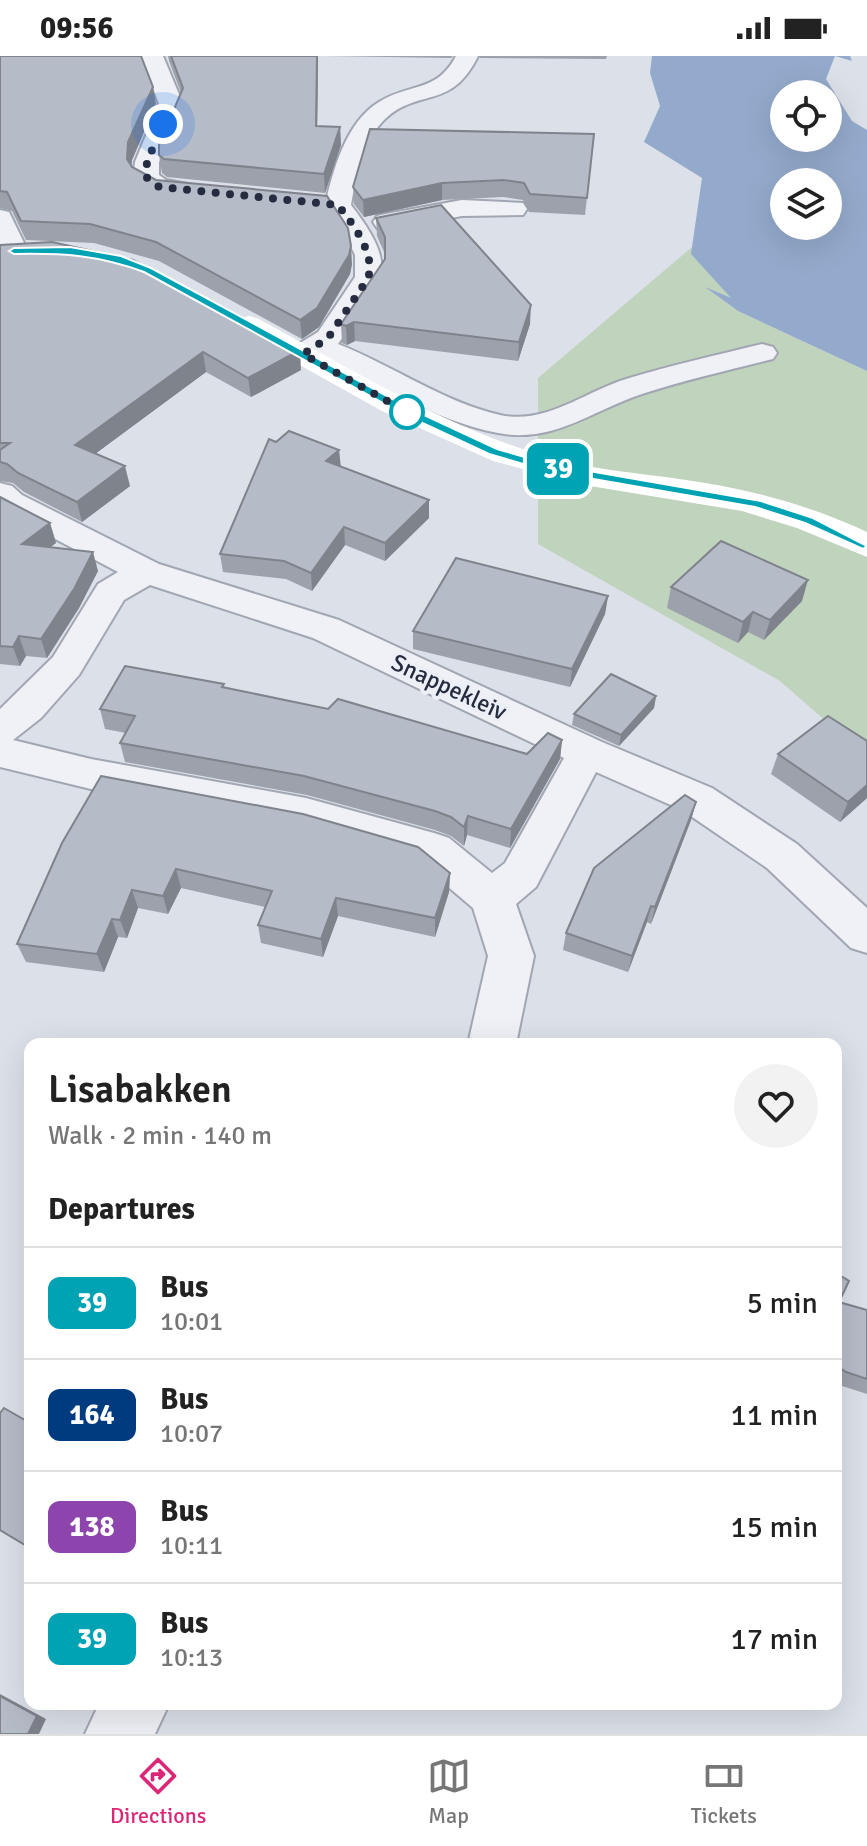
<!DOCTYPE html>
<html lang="en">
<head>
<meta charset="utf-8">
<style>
	body { margin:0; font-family:Signika,sans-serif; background:#f2f2f2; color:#222; height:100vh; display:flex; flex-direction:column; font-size:30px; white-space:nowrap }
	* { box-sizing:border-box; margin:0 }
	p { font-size:26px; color:#767676 }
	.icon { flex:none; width:44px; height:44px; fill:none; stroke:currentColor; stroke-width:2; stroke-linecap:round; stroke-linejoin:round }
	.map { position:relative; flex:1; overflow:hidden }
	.side { position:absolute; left:24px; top:982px; width:818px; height:672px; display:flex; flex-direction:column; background:#fff; border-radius:16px; box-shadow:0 8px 32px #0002 }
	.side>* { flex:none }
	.badge { padding:0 16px; border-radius:12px; font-size:28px; line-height:52px }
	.tools { position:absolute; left:770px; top:24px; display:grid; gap:16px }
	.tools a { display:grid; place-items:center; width:72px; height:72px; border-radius:50%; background:#fff; box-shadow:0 8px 32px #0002; font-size:40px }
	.you { position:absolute; width:40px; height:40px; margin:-20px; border:6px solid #fff; border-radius:50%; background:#1a73e8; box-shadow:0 0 0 12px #1a73e833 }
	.map>.badge { position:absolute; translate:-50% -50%; box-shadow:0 0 0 4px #fff }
	h2 { padding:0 24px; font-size:30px; line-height:72px }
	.round { display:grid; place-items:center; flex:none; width:84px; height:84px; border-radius:42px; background:#f2f2f2 }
	.summary { display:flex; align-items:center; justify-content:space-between; height:136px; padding:0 24px }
	h1 { font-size:38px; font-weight:600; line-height:60px }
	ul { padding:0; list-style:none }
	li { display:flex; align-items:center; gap:24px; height:112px; padding:0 24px; border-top:2px solid #e0e0e0 }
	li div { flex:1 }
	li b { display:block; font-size:30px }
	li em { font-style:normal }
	li .badge { min-width:88px; font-weight:700; text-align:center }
	.status { display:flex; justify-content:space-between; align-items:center; height:56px; padding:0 40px; background:#fff; direction:ltr }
	.status svg { height:22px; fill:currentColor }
	.dock { display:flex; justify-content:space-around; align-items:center; height:112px; border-top:2px solid #e0e0e0; background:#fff; font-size:22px; color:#767676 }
	.dock a { display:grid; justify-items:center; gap:4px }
	.dock .active { color:#db2777 }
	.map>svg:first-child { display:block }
	.green { fill:#c0d3bd }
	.water { fill:#94aacc; fill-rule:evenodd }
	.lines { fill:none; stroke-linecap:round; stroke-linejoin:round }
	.street-casing { stroke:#a1a6b2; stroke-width:4 }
	.street { fill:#eff1f6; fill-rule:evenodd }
	.secondary { fill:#fff; fill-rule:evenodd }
	.wall { fill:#9da1ac }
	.shaded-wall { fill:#7f838c }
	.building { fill:#b6bbc8; stroke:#7f838c; stroke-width:2 }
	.line { fill:#00a3b4; stroke:#fff; stroke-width:2 }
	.walk { stroke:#252c40; stroke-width:8; stroke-dasharray:0 14.4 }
	.stop-dot { fill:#fff; stroke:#00a3b4; stroke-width:4 }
	.labels { text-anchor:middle; stroke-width:8; stroke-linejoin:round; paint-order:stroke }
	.street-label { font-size:24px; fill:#252c40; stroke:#eceff6 }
</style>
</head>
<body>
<div class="status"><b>09:56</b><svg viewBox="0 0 49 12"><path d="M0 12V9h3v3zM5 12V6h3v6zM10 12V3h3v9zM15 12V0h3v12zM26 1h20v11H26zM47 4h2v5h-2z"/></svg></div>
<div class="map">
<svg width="867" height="1678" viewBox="0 0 867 1678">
	<rect width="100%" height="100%" fill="#dce0e8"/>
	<polygon class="green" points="692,191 692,198 733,244 709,234 738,255 867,315 867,701 780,625 538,488 538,322"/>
	<path class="water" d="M652 0H850L852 5 835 0 826 23 852 65 867 74V315L738 255 705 231 731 242 691 198 702 122 644 86 660 50 650 17ZM784 38H828V82H784ZM784 126H828V170H784Z"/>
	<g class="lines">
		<defs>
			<g id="street">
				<path d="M141 0H163L183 48 159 106V119L166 124 209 132 213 137 209 142C186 148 148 141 133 121L135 106 159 48Z"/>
				<path d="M456 0H478C451 55 420 31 385 63 364 83 356 122 351 149 402 215 383 226 338 288 392 309 443 346 500 359 546 369 584 336 626 323 671 309 717 299 762 288L773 291 777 297 773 303C729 314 685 324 642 338 593 354 553 388 498 377 433 365 378 325 318 301L303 307 292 304 288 298 292 292 318 276 355 221V199L343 174 325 149C333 114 346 66 379 46 409 27 437 37 456 0Z"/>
				<polygon points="462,144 523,147 527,153 523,159 462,160 386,174 377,172 373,166 377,160 386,158"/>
				<polygon points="0,154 9,156 28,195 24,201 4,201 0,194"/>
				<path d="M0 427 12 430 22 439 159 508 339 564 602 686 712 732 797 788 867 852V897L851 892 767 812 682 754 596 716 536 831 516 848 534 900 516 988H468L488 900 473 852 420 807 306 774 91 733 0 711V653L53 601 98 528 118 516 0 454ZM150 529 313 582 564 702 505 807 492 817 449 782 434 777 306 742 91 703 13 684 41 662 79 619 124 544Z"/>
				<polygon points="99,1648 169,1648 155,1678 85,1678"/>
			</g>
		</defs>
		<use href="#street" class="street-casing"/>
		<use href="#street" class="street"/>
		<path class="secondary" d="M249 260 259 263C355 315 449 374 555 403 604 416 655 418 705 427 760 436 816 452 867 476V501L797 472 742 455 584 429 493 405 382 355 239 275 234 269 239 263Z"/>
	</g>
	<g class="wall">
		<polygon points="0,0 156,48 132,104 131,110 156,124 352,208 350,218 319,271 302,283 159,205 94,187 26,184 12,155 0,152"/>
		<polygon points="168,0 318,0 317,70 340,71 341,89 325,137 167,121 162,117 159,99 181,37 169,5"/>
		<polygon points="326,0 453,0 451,2"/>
		<polygon points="479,0 607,0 606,3 480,2"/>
		<polygon points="594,78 585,159 529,156 523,144 503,141 442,144 364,161 354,148 353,131"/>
		<polygon points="376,162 530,268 518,305 355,285 347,289 342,287 341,268 385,203 385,198 377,180"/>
		<polygon points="0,189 301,314 251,341 206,316 95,398 130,430 82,466 24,436 13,427 0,425"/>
		<polygon points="276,386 339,394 340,411 429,462 385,505 345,489 312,535 286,523 223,516 220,498"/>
		<polygon points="0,441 50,467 56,487 50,491 98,515 79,552 47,602 26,600 20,610 0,608"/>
		<polygon points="671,531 802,545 764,584 748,576 738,587 667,552"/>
		<polygon points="608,540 605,558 570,631 413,593 413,575"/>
		<polygon points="224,632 527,698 562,684 560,703 510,792 467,779 464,790 451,780 435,774 307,739 125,706 120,687 126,677 105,673 100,653"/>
		<polygon points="656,640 654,652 619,690 572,669 574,658"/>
		<polygon points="867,685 867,742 840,766 771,718 778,698"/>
		<polygon points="696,746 691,764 651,868 647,866 628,916 563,894 566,877"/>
		<polygon points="62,787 450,817 449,836 435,881 338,860 323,901 261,887 258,869 265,851 181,832 168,858 138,852 127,882 118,881 104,916 26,906 17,888"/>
		<polygon points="836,1217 839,1246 867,1254 867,1338 836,1328"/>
	</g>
	<g class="shaded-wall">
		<polygon points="317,0 318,0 317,88 316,70"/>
		<polygon points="153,31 156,48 132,104 130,121 127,103 128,86"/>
		<polygon points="340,71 341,89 325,137 324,118"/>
		<polygon points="442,127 442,144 364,161 363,144"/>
		<polygon points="351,190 352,208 350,218 319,271 302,283 300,264"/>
		<polygon points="531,249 530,268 518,305 519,286"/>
		<polygon points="354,266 355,285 347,289 346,270"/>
		<polygon points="300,294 301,314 251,341 248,322"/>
		<polygon points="203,296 206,316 80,409 75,389"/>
		<polygon points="339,394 341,412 326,405"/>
		<polygon points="125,410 130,430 82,466 77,446"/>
		<polygon points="429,444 429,462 385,505 385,487"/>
		<polygon points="50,467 56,487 29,507 22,488"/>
		<polygon points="344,471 345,489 312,535 311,517"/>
		<polygon points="93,496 98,515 79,552 47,602 41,583"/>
		<polygon points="808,524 802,545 764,584 770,564"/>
		<polygon points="608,540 605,558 570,631 572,613"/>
		<polygon points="753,556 748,576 738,587 743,566"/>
		<polygon points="19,580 26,600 20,610 13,591"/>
		<polygon points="656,640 654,652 619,690 621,679"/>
		<polygon points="562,684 560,703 510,792 511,773"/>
		<polygon points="867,729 867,742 840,766 848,746"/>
		<polygon points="696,746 691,764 651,868 655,851"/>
		<polygon points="468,760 467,779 464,790 464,771"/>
		<polygon points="176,813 181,832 168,858 163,840"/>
		<polygon points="450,817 449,836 435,881 435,862"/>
		<polygon points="132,834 138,852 127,882 120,864"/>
		<polygon points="336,842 338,860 323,901 321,883"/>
		<polygon points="651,850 647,866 628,916 632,900"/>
		<polygon points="112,863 118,881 104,916 97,898"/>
		<polygon points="0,1638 46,1663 39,1678 28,1678 0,1640"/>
	</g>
	<g class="building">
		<polygon points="0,0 141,0 153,31 128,86 127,103 132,111 156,124 327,140 348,172 351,190 349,199 317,252 300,264 156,186 90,168 21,165 7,136 0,135"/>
		<polygon points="171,0 317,0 316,70 340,71 324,118 164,103 159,99 159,89 183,32"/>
		<polygon points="370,73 594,78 587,142 530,138 524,127 504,124 442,127 363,144 353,131"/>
		<polygon points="441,149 531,249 519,286 354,266 346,270 341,268 385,203 385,181 376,162"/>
		<polygon points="52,186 133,204 300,294 248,322 203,296 75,389 125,410 77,446 18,417 7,408 0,406 0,394 10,387 0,387 0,189"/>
		<polygon points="289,375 339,394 326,405 429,444 385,487 344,471 311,517 284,505 220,498 269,383 276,386"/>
		<polygon points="0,441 50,467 22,488 93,496 74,533 41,583 19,580 13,591 0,590"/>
		<polygon points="721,485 808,524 770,564 753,556 743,566 671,531"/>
		<polygon points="456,502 608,540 572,613 413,575"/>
		<polygon points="125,610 224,628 222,631 328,653 338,643 527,698 548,677 562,684 511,773 468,760 464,771 451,761 435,755 304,720 120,687 135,660 100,653"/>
		<polygon points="611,618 656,640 621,679 574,658"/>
		<polygon points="828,660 867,685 867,729 848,746 778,698"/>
		<polygon points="101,720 303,758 418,791 450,817 435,862 336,842 321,883 258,869 272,835 176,813 163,840 132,834 120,864 112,863 97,898 17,888 62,787"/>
		<polygon points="685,739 696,746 655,851 651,850 632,900 566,877 594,812"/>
		<polygon points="836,1217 849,1225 839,1246 867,1254 867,1323 846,1316 836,1309"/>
		<polygon points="4,1352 30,1367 30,1492 0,1474 0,1357"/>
		<polygon points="0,1640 37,1660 28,1678 0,1678"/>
	</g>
	<path class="line" d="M70 191 121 200 151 212 409 352 497 393 549 408 761 445 813 462 867 490 863 493 805 467 755 451 547 415 489 398 401 357 144 216C98 199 63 197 14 198L9 195 14 192Z"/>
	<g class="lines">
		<polyline class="walk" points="163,68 147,106 146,121 159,131 338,149 356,173 369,199 369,221 328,282 303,298 407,356"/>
	</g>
	<circle class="stop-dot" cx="407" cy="356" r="16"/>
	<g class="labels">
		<g class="street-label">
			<text transform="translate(449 631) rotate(25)" y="8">Snappekleiv</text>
		</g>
	</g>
</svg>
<div class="tools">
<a><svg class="icon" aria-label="locate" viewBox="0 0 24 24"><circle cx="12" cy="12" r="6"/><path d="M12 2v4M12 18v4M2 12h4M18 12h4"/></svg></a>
<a><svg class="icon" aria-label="layers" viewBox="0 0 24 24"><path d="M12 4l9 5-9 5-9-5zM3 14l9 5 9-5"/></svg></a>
</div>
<div class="you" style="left:163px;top:68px"></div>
<b class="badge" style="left:558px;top:413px;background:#00a3b4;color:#fff">39</b>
<section class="side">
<div class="summary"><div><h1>Lisabakken</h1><p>Walk · 2 min · 140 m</p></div><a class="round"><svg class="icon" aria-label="heart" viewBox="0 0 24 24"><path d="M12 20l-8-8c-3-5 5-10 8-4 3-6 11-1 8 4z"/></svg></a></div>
<h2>Departures</h2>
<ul>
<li><span class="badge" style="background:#00a3b4;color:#fff">39</span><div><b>Bus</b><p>10:01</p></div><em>5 min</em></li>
<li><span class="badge" style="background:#003b80;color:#fff">164</span><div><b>Bus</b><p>10:07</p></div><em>11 min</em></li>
<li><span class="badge" style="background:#8e44ad;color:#fff">138</span><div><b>Bus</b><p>10:11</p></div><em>15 min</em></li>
<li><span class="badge" style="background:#00a3b4;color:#fff">39</span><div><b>Bus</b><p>10:13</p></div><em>17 min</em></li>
</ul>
</section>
</div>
<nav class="dock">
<a class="active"><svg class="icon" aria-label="directions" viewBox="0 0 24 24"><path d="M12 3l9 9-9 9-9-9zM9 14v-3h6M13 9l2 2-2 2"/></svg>Directions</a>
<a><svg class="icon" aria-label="map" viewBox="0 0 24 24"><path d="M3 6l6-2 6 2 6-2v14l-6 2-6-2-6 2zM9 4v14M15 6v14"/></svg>Map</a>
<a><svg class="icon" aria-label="tickets" viewBox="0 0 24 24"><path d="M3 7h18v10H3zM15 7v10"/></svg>Tickets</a>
</nav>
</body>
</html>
